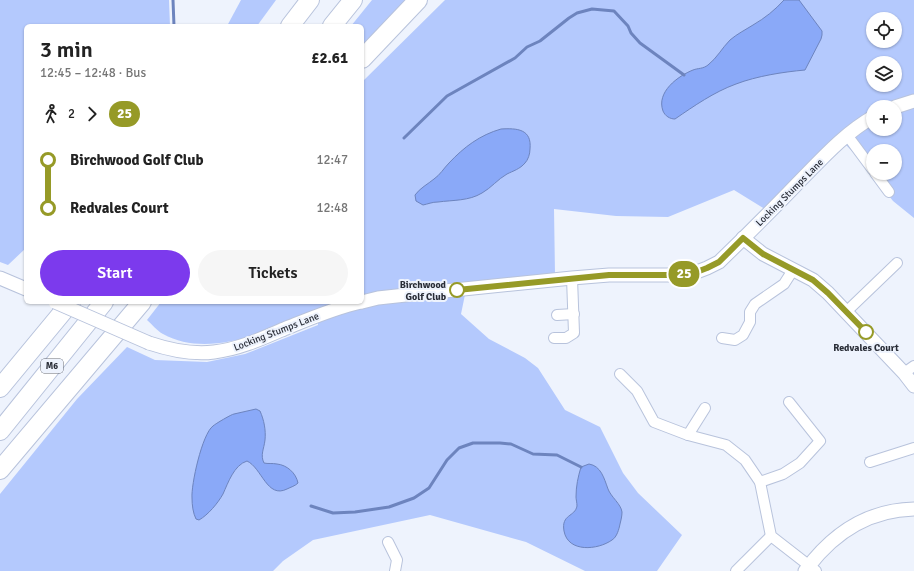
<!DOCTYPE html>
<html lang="en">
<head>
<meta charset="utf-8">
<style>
	body { margin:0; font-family:Signika,sans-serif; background:#f6f6f6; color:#222; height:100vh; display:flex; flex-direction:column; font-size:15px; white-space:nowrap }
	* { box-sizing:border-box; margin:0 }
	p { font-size:13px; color:#767676 }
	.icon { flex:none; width:22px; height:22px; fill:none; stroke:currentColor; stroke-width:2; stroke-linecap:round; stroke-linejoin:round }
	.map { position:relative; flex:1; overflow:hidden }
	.side { position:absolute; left:24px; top:24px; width:340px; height:280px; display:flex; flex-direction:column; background:#fff; border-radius:6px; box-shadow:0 1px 3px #0004 }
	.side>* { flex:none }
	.badge { padding:0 8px; border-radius:13px; font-size:14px; line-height:26px }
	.controls { position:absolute; left:866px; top:12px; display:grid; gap:8px }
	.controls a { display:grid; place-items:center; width:36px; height:36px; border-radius:50%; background:#fff; box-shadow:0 1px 3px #0004; font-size:20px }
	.map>.badge { position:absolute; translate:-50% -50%; box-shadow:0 0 0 2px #fff }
	.legs { display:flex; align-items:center; gap:6px; height:44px; padding:0 16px; font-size:13px }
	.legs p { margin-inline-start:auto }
	.overview { display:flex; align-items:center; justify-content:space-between; height:68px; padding:0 16px }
	h1 { font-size:22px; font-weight:600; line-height:30px }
	.button { display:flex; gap:8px; margin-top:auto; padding:8px 16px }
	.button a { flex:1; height:46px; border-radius:24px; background:#7c3aed; color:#fff; font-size:16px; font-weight:600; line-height:46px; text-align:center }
	.button a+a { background:#f6f6f6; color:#222 }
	ul { padding:0 16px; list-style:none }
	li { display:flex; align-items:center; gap:14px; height:48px; font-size:15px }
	li i { display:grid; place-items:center; width:6px; height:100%; margin:0 5px; background:currentColor }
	li i::after { content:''; width:10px; height:10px; margin:-5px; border:3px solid; border-radius:50%; background:#fff }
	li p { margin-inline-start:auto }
	li:first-child i { background:linear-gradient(#0000 50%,currentColor 0) }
	li:last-child i { background:linear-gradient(currentColor 50%,#0000 0) }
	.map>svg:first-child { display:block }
	.green { fill:#b4c9fd; fill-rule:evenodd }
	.water { fill:#8aa9f8; stroke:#6d84be }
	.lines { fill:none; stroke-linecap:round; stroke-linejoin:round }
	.stream { stroke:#6d84be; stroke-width:3 }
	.minor-casing { stroke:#b8c3dc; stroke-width:12 }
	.tertiary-casing { stroke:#b8c3dc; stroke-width:15 }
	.motorway-casing { stroke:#b8c3dc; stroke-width:20 }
	.minor { stroke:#fff; stroke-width:10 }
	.tertiary { stroke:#fff; stroke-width:13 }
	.motorway { stroke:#fff; stroke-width:18 }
	.tertiary-bridge-casing { stroke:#b8c3dc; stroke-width:15; stroke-linecap:butt }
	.tertiary-bridge { stroke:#fff; stroke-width:13 }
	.line-1-casing { stroke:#fff; stroke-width:9 }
	.line-1 { stroke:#969a27; stroke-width:6 }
	.stop-1-dot { fill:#fff; stroke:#969a27; stroke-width:2 }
	.labels { text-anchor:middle; stroke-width:4; stroke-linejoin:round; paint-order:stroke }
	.shield { fill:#eef3fd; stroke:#646872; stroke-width:1 }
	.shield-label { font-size:9px; font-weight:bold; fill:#292d37 }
	.street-label { font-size:10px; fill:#292d37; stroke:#eef3fd }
	.stop-label { font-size:10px; font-weight:bold; fill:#292d37; stroke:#eef3fd; text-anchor:end }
</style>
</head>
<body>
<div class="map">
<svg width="914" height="571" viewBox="0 0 914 571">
	<rect width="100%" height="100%" fill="#eef3fd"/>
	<g class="green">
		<polygon points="0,0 169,0 170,26 26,26 26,248 8,265 0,262"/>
		<polygon points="241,0 276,0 257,26 227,26"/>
		<polygon points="372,0 412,0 362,53 362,26 351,26"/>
		<path d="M445 0H914V218L893 201 858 157 839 138 765 209 734 190 668 217 616 216 554 209 555 274 467 285 461 314 489 339 525 358 538 368 565 410 600 427 623 473 638 493 682 535 657 571H585L526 542 430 515 313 540 283 561 273 571H0V494L77 399 127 347 155 360 207 362 245 354 318 325V311C273 329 210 360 163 334 157 331 152 324 147 320L161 302H362V82ZM873 19H895V41H873ZM873 63H895V85H873ZM873 107H895V129H873ZM873 151H895V173H873Z"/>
	</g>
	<g class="water">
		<path d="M784 0H799L822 31V35L821 39 805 70C783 72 757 76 736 84 714 92 694 106 675 119 670 119 665 116 663 111 656 92 678 76 693 70 698 68 703 69 708 65 717 58 722 48 730 40 737 34 745 30 753 25 765 18 775 10 784 0Z"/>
		<path d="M501 129C517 128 532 129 530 149 530 154 528 160 525 163 520 169 513 171 507 174 498 179 491 188 482 193 469 201 453 200 438 202 432 202 428 204 423 205L416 201 415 195C420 188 428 184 434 179 440 175 444 168 449 163 464 147 480 135 501 129Z"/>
		<path d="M256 409 260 411C264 420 266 430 265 440 264 449 260 455 264 463 268 464 272 463 277 464 287 465 296 473 298 483 295 486 291 487 287 489 267 499 262 468 247 461 234 465 228 483 223 494 218 503 208 515 199 520L196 519C193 513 192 505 192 498 191 485 202 434 213 426 215 424 232 414 234 414 241 412 249 411 256 409Z"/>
		<path d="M589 464C601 466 604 478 608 489 611 497 621 504 622 512 622 516 621 520 620 524 619 529 617 537 612 540 598 550 568 553 564 531 561 514 575 517 577 506 577 503 576 499 576 497 576 486 578 477 581 467Z"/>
	</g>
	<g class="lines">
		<g class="stream">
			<polyline points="173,0 174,26"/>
			<polyline points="404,138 447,96 515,58 527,47 540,41 569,18 577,13 592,9 614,11 628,26 631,33 640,43 684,75"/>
			<polyline points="311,506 333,513 355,512 389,507 414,498 429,488 447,460 459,448 473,443 500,443 511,444 533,454 557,455 581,467"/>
		</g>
		<defs>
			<g id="minor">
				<polyline points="847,135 873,170"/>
				<polyline points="875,173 889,192"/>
				<polyline points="846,312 897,263"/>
				<polyline points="557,315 574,314"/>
				<polyline points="554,338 566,338 574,333 572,278"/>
				<polyline points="722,338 735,340 743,335 750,322 750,312 755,304 784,284 793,270"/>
				<polyline points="904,373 914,366"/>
				<polyline points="620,374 637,391 654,422 688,435 726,445 745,460 760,482 771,536 816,571"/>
				<polyline points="688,435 705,408"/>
				<polyline points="870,462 914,448"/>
				<polyline points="760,482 783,474 800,463 820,441 789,402"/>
				<polyline points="388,542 397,560 395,571"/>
				<polyline points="736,571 771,536"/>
			</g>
			<g id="tertiary">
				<polyline points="895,107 914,101"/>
				<polyline points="743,238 763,254 813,280 828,293 904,373 914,386"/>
				<polyline points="0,278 26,289"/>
				<path d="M362 302 378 298 415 294 572 278 609 275H673L694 273 707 268 719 262C745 237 770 212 795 186 819 162 843 134 873 117"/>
				<path d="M149 343C170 350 191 355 214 352 239 349 261 339 284 329 309 319 334 308 361 302"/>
				<path d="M805 571C832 534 867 510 914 509"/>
			</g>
			<g id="motorway">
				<polyline points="290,26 310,0"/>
				<polyline points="332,26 353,0"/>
				<polyline points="362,59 418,0"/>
				<polyline points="0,388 71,302"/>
				<polyline points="0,431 104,302"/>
				<polyline points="0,470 142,302"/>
			</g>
		</defs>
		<use href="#minor" class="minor-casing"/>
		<use href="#tertiary" class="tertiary-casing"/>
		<use href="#motorway" class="motorway-casing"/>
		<use href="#minor" class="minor"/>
		<use href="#tertiary" class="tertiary"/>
		<use href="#motorway" class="motorway"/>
		<defs>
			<polyline id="tertiary-bridge" points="55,302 149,343"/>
		</defs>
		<use href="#tertiary-bridge" class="tertiary-bridge-casing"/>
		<use href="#tertiary-bridge" class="tertiary-bridge"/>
	</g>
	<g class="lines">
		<defs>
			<polyline id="line-1" points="457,290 609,275 673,275 694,273 707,268 719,262 743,238 763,254 813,280 828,293 866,332"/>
		</defs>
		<use href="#line-1" class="line-1-casing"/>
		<use href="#line-1" class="line-1"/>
	</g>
	<g class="stop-1-dot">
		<circle cx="457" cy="290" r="7"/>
		<circle cx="866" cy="332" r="7"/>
	</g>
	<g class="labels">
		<rect class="shield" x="41" y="359" width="22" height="14" rx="3"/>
		<g class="shield-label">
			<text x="52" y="369">M6</text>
		</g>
		<g class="street-label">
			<text transform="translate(789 192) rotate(-45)" y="4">Locking Stumps Lane</text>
			<text transform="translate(276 331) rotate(-21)" y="4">Locking Stumps Lane</text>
		</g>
		<g class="stop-label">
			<text x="446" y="288">Birchwood<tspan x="446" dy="12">Golf Club</tspan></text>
			<text x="866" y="351" text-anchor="middle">Redvales Court</text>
		</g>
	</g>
</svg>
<div class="controls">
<a><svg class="icon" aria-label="locate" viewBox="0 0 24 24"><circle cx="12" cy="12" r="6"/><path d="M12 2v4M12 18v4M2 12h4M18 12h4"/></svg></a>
<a><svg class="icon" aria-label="layers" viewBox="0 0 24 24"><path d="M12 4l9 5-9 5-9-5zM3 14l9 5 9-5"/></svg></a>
<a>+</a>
<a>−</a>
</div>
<b class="badge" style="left:684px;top:274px;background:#969a27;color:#fff">25</b>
<section class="side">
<div class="overview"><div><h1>3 min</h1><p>12:45 – 12:48 · Bus</p></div><b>£2.61</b></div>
<div class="legs"><svg class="icon" aria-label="walk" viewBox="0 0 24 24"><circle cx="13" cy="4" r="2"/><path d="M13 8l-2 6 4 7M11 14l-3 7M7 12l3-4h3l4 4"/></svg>2<svg class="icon" aria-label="forward" viewBox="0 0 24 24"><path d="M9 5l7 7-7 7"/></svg><b class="badge" style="background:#969a27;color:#fff">25</b></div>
<ul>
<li><i style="color:#969a27"></i><b>Birchwood Golf Club</b><p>12:47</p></li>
<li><i style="color:#969a27"></i><b>Redvales Court</b><p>12:48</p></li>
</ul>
<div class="button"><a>Start</a><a>Tickets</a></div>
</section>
</div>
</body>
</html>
